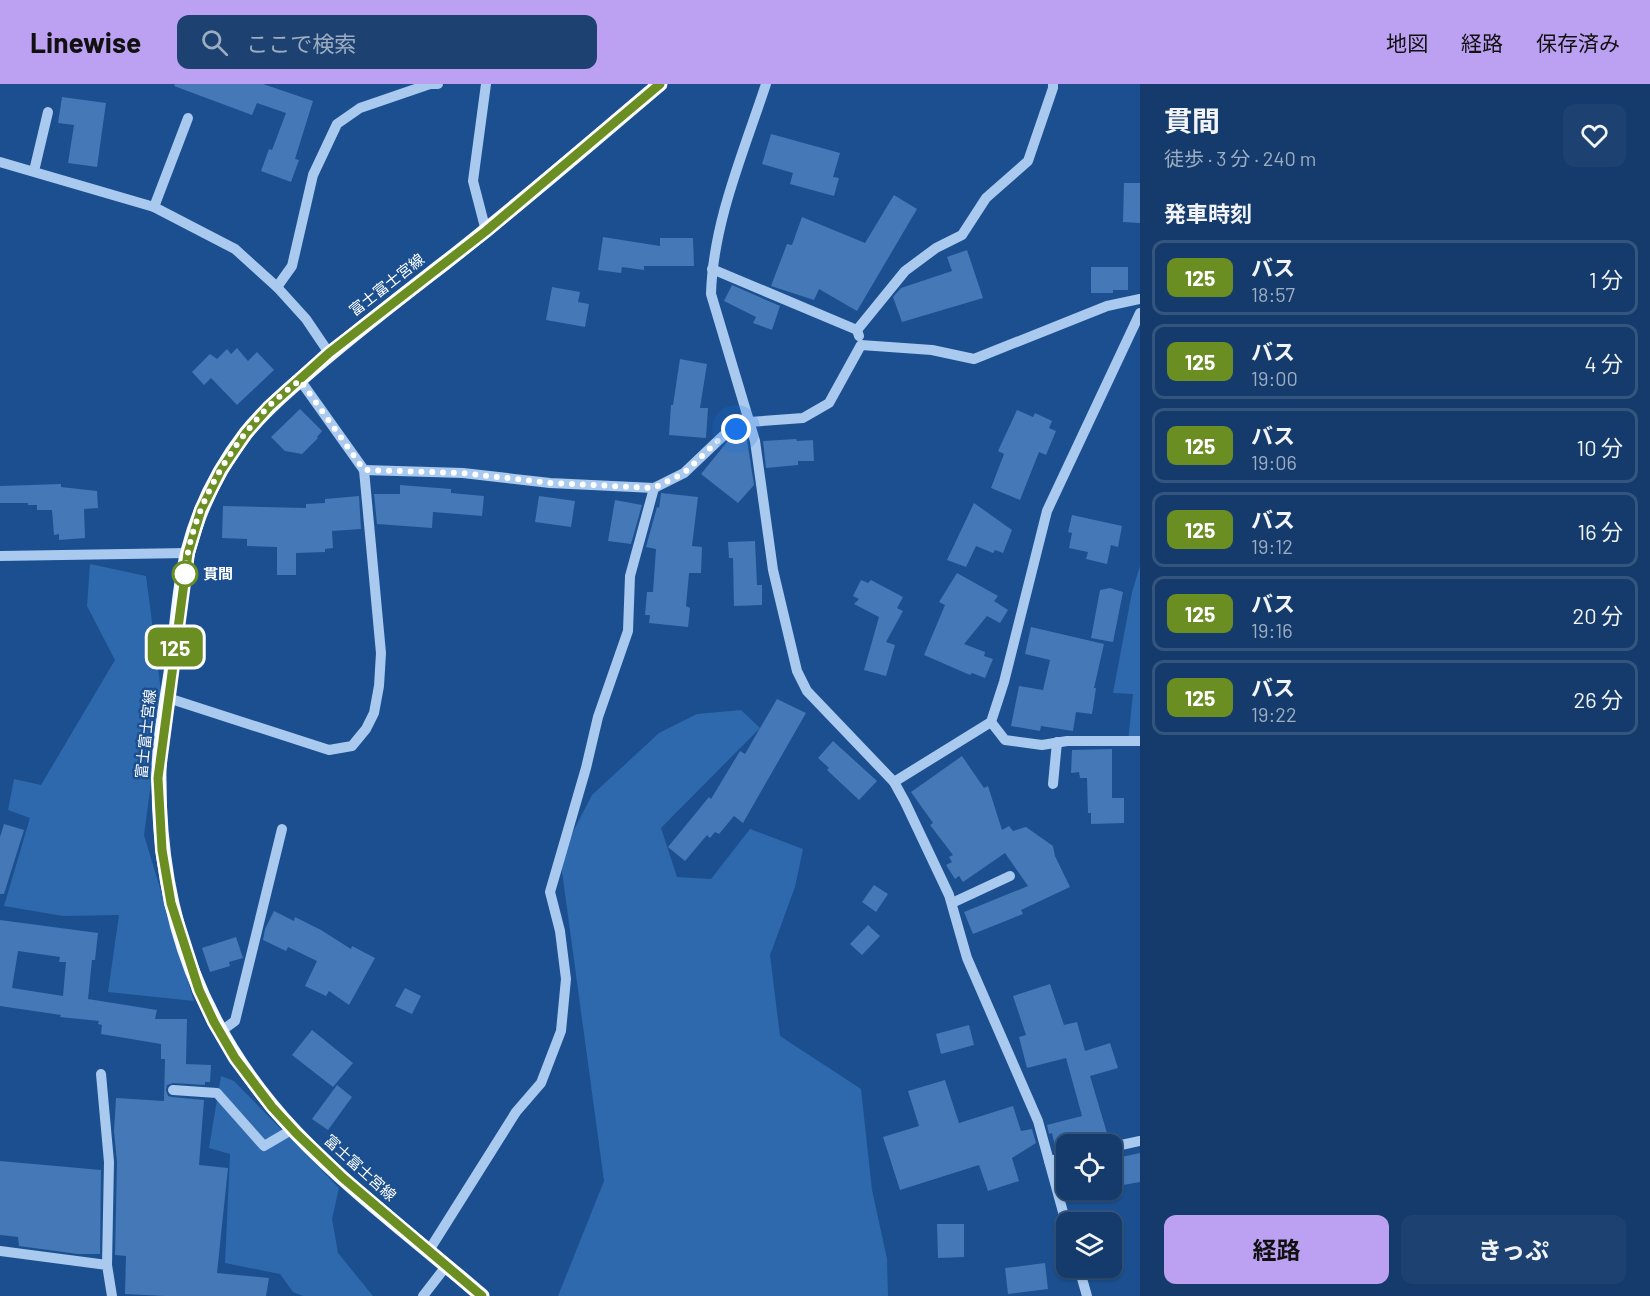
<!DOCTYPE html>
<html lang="ja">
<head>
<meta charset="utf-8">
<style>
	body { margin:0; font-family:Barlow,"Noto Sans JP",sans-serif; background:#1d4271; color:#f1f3f6; height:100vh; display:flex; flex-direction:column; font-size:22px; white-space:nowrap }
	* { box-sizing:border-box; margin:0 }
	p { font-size:20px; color:#9dadc1 }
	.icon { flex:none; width:33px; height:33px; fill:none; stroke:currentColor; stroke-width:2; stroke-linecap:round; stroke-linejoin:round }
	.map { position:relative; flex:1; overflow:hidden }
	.sheet { display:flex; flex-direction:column; background:#143b6b; width:510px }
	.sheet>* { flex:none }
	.badge { padding:0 12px; border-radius:9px; font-size:21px; line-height:39px }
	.fabs { position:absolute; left:1056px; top:1050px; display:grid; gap:12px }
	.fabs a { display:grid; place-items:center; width:66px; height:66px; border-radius:12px; background:#143b6b; box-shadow:0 2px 4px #0004,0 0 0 2px #33557e; font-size:30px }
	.you { position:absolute; width:30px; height:30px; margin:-15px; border:4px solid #fff; border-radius:50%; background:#1a73e8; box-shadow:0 0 0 9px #1a73e833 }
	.map>.badge { position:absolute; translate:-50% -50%; box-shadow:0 0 0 3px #fff }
	h2 { padding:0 24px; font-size:22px; line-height:54px }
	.round { display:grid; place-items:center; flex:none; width:63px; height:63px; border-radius:12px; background:#1d4271 }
	.headline { display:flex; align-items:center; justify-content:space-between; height:102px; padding:0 24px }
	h1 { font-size:28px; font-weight:700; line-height:45px }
	.primary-button { display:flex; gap:12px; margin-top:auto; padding:12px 24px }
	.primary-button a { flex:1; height:69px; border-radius:12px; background:#bca0f2; color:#111; font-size:24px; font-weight:700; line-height:69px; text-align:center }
	.primary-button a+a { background:#1d4271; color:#f1f3f6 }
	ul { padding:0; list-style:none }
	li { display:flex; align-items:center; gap:18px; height:75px; margin:0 12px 9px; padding:0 12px; border:3px solid #33557e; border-radius:12px }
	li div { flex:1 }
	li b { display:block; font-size:22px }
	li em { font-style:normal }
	li .badge { min-width:66px; font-weight:700; text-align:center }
	header { display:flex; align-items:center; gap:36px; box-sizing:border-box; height:84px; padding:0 30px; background:#bca0f2; color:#111 }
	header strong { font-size:28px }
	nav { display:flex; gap:33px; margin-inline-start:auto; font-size:21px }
	.search { width:420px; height:54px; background:#1d4271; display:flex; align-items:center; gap:15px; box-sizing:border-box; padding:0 21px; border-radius:12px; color:#9dadc1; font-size:22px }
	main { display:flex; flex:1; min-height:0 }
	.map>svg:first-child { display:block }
	.green { fill:#2e69ad }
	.building { fill:#4478b7; fill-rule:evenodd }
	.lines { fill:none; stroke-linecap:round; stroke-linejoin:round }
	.minor { stroke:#a9c9ee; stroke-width:10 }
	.major { stroke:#f0f6ff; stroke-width:15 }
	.line-casing { stroke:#fff; stroke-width:14 }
	.line { stroke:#6b8e23; stroke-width:9 }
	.walk { stroke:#fff; stroke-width:6; stroke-dasharray:0 10.8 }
	.stop-dot { fill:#fff; stroke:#6b8e23; stroke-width:3 }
	.labels { text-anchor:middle; stroke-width:5; stroke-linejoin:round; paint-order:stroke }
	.street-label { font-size:15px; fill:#fff; stroke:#1b4f8f }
	.stop-label { font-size:15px; font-weight:bold; fill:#fff; stroke:#1b4f8f; text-anchor:start }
</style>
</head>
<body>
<header>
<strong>Linewise</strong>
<div class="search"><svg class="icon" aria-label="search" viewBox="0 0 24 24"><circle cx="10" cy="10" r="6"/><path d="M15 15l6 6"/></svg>ここで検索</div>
<nav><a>地図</a><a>経路</a><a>保存済み</a></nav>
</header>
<main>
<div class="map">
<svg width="1140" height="1212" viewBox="0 0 1140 1212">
	<rect width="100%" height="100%" fill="#1b4f8f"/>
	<g class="green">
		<polygon points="90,480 146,492 162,615 144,751 194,917 108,908 119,831 63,832 4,822 30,734 8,726 14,695 41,701 115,576 87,522"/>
		<polygon points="1140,482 1140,658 1128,657 1133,610 1113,609 1132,508"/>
		<polygon points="741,626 760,644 661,744 677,793 711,795 750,745 803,765 795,803 770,871 780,952 861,1005 872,1106 887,1175 888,1212 558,1212 604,1097 560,773 592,711 659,649 697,630"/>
		<polygon points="221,992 234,997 339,1104 332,1135 338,1169 373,1212 303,1212 293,1208 280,1190 225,1179 230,1070 209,1064"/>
	</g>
	<g class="building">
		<polygon points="175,0 263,0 313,17 295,75 299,76 291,98 261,87 269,65 272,66 286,29 257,19 252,31 174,2"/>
		<polygon points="62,13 106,19 97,83 68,79 74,41 58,39"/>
		<polygon points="771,50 840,69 833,93 839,94 834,112 790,100 793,89 762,80"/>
		<polygon points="1124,99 1140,99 1140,139 1123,138"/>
		<polygon points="894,111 917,125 857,227 819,205 814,216 771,202 787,160 792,161 802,133 865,159"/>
		<polygon points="603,153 660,162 660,154 693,154 694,182 644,182 644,186 622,183 621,189 598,186"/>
		<polygon points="967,166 983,214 902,238 893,213 901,204 952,187 947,173"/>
		<polygon points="1091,183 1128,183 1128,206 1113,206 1113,209 1091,209"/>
		<polygon points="732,201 780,222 772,246 753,239 756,233 724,217"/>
		<polygon points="552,203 580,208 578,218 589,220 585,243 546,236"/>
		<polygon points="237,264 248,277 257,268 274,286 237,321 211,294 204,301 192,288 210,270 217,275 227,265 231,270"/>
		<polygon points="680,275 707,280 700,324 708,324 706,354 669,351 671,321 673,321"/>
		<polygon points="300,325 322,347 317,353 318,354 302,370 285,367 271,353"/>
		<polygon points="1017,326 1033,333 1035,329 1052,337 1049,344 1056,347 1046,371 1039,368 1020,416 991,404 1004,370 998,367"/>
		<polygon points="796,355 797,357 813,356 814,377 798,377 798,381 766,384 763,357"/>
		<polygon points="747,356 754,401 738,419 701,390 727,358"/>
		<polygon points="61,400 61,403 97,407 98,424 84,425 85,454 59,456 59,450 54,451 52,426 37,426 37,421 28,421 28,419 0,419 0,402"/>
		<polygon points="400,401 451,405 451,409 484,412 482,432 433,428 432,444 377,440 374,410 400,410"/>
		<polygon points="661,409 698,413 692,462 702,463 701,489 689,489 686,522 690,524 688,543 649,539 650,531 645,531 647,508 653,508 656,465 646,463 657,423 659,424"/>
		<polygon points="359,412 361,445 332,447 333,464 325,465 325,468 296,469 296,491 277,491 277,463 247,462 247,455 222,454 223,422 306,424 306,420 325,419 325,415"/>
		<polygon points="539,412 575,417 571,443 535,438"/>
		<polygon points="615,416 642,421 631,460 608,457"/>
		<polygon points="974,419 1012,446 1003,469 995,466 993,469 976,462 966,483 947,476"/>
		<polygon points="1072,431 1122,442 1118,463 1111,461 1107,480 1086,475 1088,468 1069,464 1072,449 1068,448"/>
		<polygon points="755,457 757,501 762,501 762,521 734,522 733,474 729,474 728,458"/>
		<polygon points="957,489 998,512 994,517 1008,526 1000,539 987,532 964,560 985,568 984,572 993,575 985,594 972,589 970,591 924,571 945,521 939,518"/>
		<polygon points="861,496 868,499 871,496 903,513 897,524 903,527 886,558 895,561 886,592 864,586 879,533 854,520 859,515 853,512"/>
		<polygon points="1110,504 1123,508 1113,558 1091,554 1100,506"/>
		<polygon points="1031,543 1104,560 1094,604 1096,604 1092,630 1076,628 1073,647 1041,642 1040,647 1011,642 1019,602 1043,606 1050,576 1025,570"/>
		<polygon points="777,615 806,629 743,739 734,732 719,750 715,748 710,754 707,751 685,777 668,763 709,713 711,715 740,667 745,670"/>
		<polygon points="833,657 877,697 859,716 827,686 829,684 818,674"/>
		<polygon points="1112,665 1112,714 1124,714 1124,739 1091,740 1091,729 1088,729 1087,694 1080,694 1079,688 1071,689 1072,666"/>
		<polygon points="962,672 984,704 988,702 1002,746 1009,742 1013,747 1026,743 1053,762 1055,772 1070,803 1021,826 1023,830 973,850 964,828 1028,802 1005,769 963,798 959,792 955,795 946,781 952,778 949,773 953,771 930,741 933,739 911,708"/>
		<polygon points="4,740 24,746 4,810 0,810 0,753"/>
		<polygon points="874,801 888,810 876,828 862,818"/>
		<polygon points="274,827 294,837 295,833 321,846 351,865 352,862 375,874 349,921 329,907 326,912 305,902 317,877 288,863 286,867 263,856 265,845"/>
		<path d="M0 836 98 849 95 876H92L88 915 157 926 155 935H187L186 980 211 981 210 998H205V1001L173 999 167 1001 166 1006 168 1012 172 1013 204 1016 199 1081 228 1084 217 1189 269 1194 266 1212H165L125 1210 126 1172 115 1171 117 1078 114 1047 116 1014 164 1017 165 975H161V960L101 950 102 941 98 940 99 937 60 933 61 931 0 922ZM18 867 60 873 59 878H66L63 912 12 904Z"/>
		<polygon points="868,841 880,852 862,871 850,860"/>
		<polygon points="236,853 243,874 229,878 230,882 210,888 202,864"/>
		<polygon points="1050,900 1064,941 1077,938 1085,967 1110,959 1118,984 1090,992 1107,1049 1055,1062 1052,1049 1049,1050 1047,1041 1082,1032 1066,974 1027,984 1019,953 1026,951 1013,912"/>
		<polygon points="405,904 421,912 412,930 395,922"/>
		<polygon points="969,941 974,961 941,970 936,950"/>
		<polygon points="312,946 353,979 333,1003 292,971"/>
		<polygon points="945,996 959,1039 1013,1022 1021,1047 1032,1045 1036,1059 1012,1074 1019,1097 988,1107 979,1081 900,1106 883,1053 919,1042 908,1007"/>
		<polygon points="337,1001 352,1013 328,1046 312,1035"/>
		<polygon points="1140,1069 1140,1098 1112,1103 1112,1075"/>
		<polygon points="0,1077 101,1086 100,1170 78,1170 19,1162 18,1153 0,1151"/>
		<polygon points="937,1140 964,1140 964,1173 938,1174"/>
		<polygon points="1045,1179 1048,1205 1008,1210 1005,1184"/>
	</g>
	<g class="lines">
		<g class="minor">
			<path d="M766 0C744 67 713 138 711 210L755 357 773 486 797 587 807 607 894 698 905 718 949 811 967 874 1038 1037 1066 1139"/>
			<polyline points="0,78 154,123 235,165 277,203 306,235 329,269"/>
			<polyline points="34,87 48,28"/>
			<polyline points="154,123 188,34"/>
			<polyline points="486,147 473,97 486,0"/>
			<polyline points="712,185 857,246 859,252"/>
			<polyline points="277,203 292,182 313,91 337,40 360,24 430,0 438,0"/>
			<polyline points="857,246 905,187 936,164 962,151 986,114 1028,77 1053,4 1053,0"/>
			<polyline points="364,386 463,389 550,399 654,404 684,389 723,352 749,338 803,334 829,319 861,261 932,266 974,275 1107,222 1140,215"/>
			<polyline points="0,472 188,469"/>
			<polyline points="168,614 329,666 352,662 366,645 374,629 379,602 381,569 364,386 300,296"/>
			<polyline points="991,638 1005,656 1042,661 1067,657 1140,657"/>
			<polyline points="894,698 991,638 1004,598 1047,427 1140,229"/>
			<polyline points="1053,700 1057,658"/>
			<polyline points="952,819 1010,792"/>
			<polyline points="220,948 235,937 282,745"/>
			<polyline points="101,990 109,1078 107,1181"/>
			<polyline points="173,1006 217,1009 264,1062 293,1045"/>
			<polyline points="1112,1063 1140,1057"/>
			<polyline points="1049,1077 1066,1073"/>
			<polyline points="0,1167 107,1181 112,1212"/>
			<polyline points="428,1168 516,1028 541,999 561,947 566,895 560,847 550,808 586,684 598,633 628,547 630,492 654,404"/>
			<polyline points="1079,1184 1087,1212"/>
			<polyline points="423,1212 447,1181"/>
		</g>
		<path class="major" d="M482 1212C420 1158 353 1109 296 1049 202 949 159 834 159 697 158 662 167 617 172 582 177 545 179 502 188 467 199 424 219 384 246 349 262 329 281 312 301 295 347 254 397 216 446 178 519 121 589 60 660 0"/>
	</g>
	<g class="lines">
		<defs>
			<polyline id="line" points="482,1212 343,1094 297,1050 272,1023 235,974 214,938 199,906 171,819 162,766 158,694 188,469 201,426 221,386 246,349 269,323 329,269 486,147 660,0"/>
		</defs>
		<use href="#line" class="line-casing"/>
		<use href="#line" class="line"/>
		<path class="walk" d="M185 490C190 429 226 367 268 323 278 313 289 305 300 296L364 386 463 389 550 399 654 404 684 389 723 352 736 345"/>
	</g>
	<circle class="stop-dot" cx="185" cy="490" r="12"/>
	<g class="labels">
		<g class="street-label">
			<text transform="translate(387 201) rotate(-38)" y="5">富士富士宮線</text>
			<text transform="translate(146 650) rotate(-84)" y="5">富士富士宮線</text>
			<text transform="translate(360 1084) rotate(42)" y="5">富士富士宮線</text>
		</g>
		<g class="stop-label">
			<text x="203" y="495">貫間</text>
		</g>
	</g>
</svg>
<div class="fabs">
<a><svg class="icon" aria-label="locate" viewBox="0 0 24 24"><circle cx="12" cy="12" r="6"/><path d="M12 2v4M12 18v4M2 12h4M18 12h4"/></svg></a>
<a><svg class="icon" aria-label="layers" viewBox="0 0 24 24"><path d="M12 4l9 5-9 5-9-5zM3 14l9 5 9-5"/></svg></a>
</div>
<div class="you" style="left:736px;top:345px"></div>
<b class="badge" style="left:175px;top:563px;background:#6b8e23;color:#fff">125</b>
</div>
<section class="sheet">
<div class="headline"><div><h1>貫間</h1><p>徒歩 · 3 分 · 240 m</p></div><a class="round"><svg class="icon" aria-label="heart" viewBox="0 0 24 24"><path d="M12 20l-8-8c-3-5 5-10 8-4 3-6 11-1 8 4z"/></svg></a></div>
<h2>発車時刻</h2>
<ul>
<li><span class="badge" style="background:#6b8e23;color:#fff">125</span><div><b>バス</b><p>18:57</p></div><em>1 分</em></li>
<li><span class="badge" style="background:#6b8e23;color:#fff">125</span><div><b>バス</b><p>19:00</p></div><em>4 分</em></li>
<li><span class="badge" style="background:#6b8e23;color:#fff">125</span><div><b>バス</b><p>19:06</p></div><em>10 分</em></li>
<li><span class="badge" style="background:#6b8e23;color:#fff">125</span><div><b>バス</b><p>19:12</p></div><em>16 分</em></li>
<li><span class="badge" style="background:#6b8e23;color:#fff">125</span><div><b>バス</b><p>19:16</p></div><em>20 分</em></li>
<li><span class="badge" style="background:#6b8e23;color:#fff">125</span><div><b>バス</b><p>19:22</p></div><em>26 分</em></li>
</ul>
<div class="primary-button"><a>経路</a><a>きっぷ</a></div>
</section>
</main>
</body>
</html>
